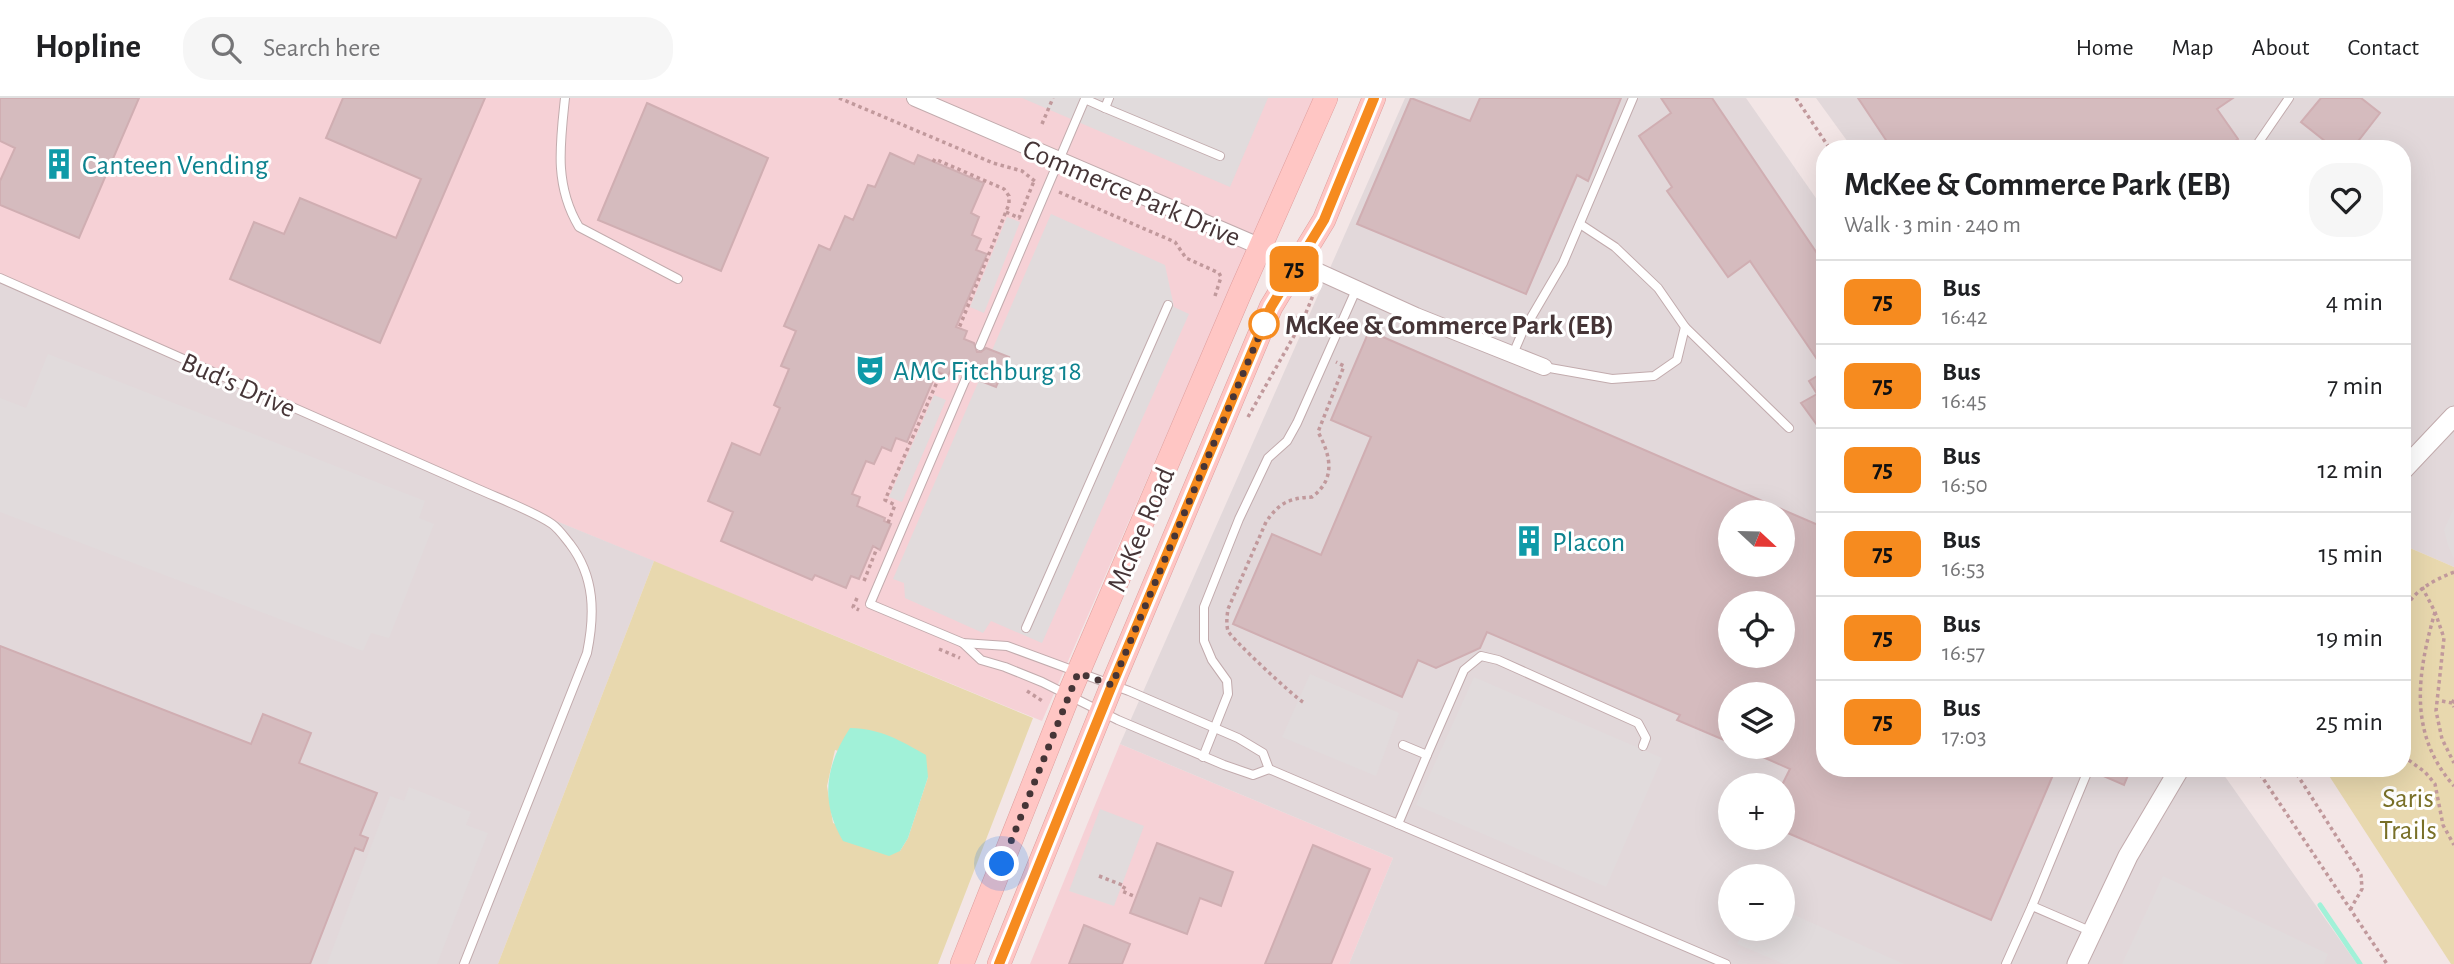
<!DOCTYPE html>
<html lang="en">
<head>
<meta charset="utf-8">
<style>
	body { margin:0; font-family:"Alegreya Sans",sans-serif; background:#f6f6f6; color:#202124; height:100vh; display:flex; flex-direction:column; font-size:26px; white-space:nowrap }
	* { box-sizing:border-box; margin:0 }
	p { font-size:23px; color:#757577 }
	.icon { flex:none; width:38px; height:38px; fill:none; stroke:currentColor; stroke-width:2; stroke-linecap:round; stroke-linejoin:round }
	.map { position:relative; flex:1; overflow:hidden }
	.panel { position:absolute; left:1816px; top:42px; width:595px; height:637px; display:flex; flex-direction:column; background:#fff; border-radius:28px; box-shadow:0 7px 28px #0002 }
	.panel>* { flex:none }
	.badge { padding:0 14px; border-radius:10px; font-size:24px; line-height:46px }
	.needle { width:46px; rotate:112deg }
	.buttons { position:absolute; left:1718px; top:402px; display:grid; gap:14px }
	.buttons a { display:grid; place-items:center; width:77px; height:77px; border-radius:50%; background:#fff; box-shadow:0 7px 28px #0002; font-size:35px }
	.you { position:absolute; width:35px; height:35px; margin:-18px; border:5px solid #fff; border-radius:50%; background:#1a73e8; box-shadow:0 0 0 10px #1a73e833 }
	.map>.badge { position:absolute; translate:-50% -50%; box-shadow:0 0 0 4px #fff }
	.round { display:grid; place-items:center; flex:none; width:74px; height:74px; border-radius:28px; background:#f6f6f6 }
	.headline { display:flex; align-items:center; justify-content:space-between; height:119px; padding:0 28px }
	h1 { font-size:33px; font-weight:700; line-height:52px }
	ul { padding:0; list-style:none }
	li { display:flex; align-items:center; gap:21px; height:84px; padding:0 28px; border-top:2px solid #e0e0e0 }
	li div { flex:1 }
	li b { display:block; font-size:26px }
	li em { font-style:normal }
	li .badge { min-width:77px; font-weight:700; text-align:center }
	header { display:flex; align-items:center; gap:42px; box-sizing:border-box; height:98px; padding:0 35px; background:#fff; border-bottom:2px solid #e0e0e0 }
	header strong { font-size:33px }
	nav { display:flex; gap:38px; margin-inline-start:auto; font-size:24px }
	.search { width:490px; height:63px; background:#f6f6f6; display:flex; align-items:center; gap:18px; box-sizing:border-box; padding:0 24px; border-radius:28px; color:#757577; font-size:26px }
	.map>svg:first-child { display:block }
	.commercial { fill:#f6d1d6 }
	.industrial { fill:#e2d8da; fill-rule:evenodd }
	.green { fill:#e8d8ae; fill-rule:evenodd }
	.parking { fill:#e1dbdc }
	.water { fill:#a1f1d8 }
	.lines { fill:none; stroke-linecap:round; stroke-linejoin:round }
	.stream { stroke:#a1f1d8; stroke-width:5 }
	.building { fill:#d5bbbe; stroke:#d0aeb2; stroke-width:2; fill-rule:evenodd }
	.service-casing { stroke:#c2abad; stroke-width:10 }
	.minor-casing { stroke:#c2abad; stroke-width:18 }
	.tertiary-casing { stroke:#c2abad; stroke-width:21 }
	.secondary-casing { stroke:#e09e9d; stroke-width:24 }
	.path { stroke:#c1999c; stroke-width:3.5; stroke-dasharray:3.5 3.5; stroke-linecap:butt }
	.service { stroke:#fff; stroke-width:8 }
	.minor { stroke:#fff; stroke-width:16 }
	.tertiary { stroke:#fff; stroke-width:19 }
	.secondary { stroke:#ffc6c4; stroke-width:23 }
	.line-casing { stroke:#fff; stroke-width:16 }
	.line { stroke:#f68b1f; stroke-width:10 }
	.walk { stroke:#463537; stroke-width:7; stroke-dasharray:0 12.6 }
	.stop-dot { fill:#fff; stroke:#f68b1f; stroke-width:3.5 }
	.labels { text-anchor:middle; stroke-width:6; stroke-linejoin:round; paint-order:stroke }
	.culture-label { font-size:28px; fill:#0d838f; stroke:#fff; text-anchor:start }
	.street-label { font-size:28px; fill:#463537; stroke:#fff }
	.stop-label { font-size:28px; font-weight:bold; fill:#463537; stroke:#fff; text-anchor:start }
	.park-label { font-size:28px; fill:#797028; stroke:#fff }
</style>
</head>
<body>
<header>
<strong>Hopline</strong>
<div class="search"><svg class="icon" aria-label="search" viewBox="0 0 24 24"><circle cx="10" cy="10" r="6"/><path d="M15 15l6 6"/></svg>Search here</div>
<nav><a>Home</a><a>Map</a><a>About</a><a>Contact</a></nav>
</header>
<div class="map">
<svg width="2454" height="866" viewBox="0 0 2454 866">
	<rect width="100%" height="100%" fill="#f3e6e6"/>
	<g class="commercial">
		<polygon points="0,0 1313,0 1042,623 478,391 0,180"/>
		<polygon points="1120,646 1393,760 1349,866 1030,866"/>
	</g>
	<g class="industrial">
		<path d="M1405 0H1746L1825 113V670H2219L2357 866H1349L1393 760 1120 646ZM1731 415H1783V467H1731ZM1731 506H1783V558H1731ZM1731 597H1783V649H1731ZM1731 688H1783V740H1731ZM1731 779H1783V831H1731Z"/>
		<polygon points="1816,0 2454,0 2454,469 2403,447 2403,51 1853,51"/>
		<polygon points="0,180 478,391 654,463 498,866 0,866"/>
	</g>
	<g class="green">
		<polygon points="2403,447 2454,469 2454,866 2451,866 2324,670 2403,670"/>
		<path d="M654 463 1033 620 938 866H498ZM835 652 928 679 908 740 900 753 833 725 827 688Z"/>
	</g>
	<g class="parking">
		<polygon points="1022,0 1268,0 1230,89"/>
		<polygon points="1051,116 1165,167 1174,209 1189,216 1042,545 991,523 983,535 905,500 904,485 893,481"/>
		<polygon points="1007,119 1020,124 984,215 970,209"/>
		<polygon points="48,256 425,403 419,420 434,426 389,540 371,535 363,553 0,414 0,300 26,310"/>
		<polygon points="934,297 946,302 902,404 889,399"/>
		<polygon points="2454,410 2454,461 2448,447 2444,432"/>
		<polygon points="1310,576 1399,615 1376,678 1282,639"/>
		<polygon points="1474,579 1662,660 1606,789 1416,707"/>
		<polygon points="409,689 471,714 466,727 488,735 437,866 327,866 390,698 404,703"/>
		<polygon points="1100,711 1144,728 1114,808 1069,793"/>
		<polygon points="2163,778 2328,856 2324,866 2122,866"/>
		<polygon points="1783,812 1904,866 1784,866 1737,846 1744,831 1783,831"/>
	</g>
	<path class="water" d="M850 630C882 631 899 642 926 657L928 679 908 740 900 753 889 758 843 743C820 704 825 668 850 630Z"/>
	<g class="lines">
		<polyline class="stream" points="2320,807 2360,866"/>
	</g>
	<g class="building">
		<polygon points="0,0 139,0 79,140 0,107 0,83 15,50 0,43"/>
		<polygon points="343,0 485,0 380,245 230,181 254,124 284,136 300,100 396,140 421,81 326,40"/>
		<polygon points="1411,0 1470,23 1480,0 1621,0 1588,83 1577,77 1526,196 1357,126"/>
		<polygon points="1661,0 1712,0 1825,167 1825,338 1801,305 1817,296 1809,283 1825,273 1750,163 1728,179 1667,93 1672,89 1639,38 1671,15"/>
		<polygon points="1858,0 2233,0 2217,11 2238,41 2224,51 1892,51"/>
		<polygon points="2321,0 2361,0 2380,15 2352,51 2335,51 2301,24"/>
		<polygon points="647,5 768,60 721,173 598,122"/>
		<polygon points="890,55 914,66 918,57 984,85 971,115 979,119 972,137 981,141 976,152 987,156 956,229 967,233 964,241 974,245 977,254 981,254 986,250 1009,259 996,289 973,280 973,275 969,272 961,275 951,271 948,278 937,273 907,344 896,340 891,353 882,349 874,366 866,363 852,396 860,399 857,408 885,420 884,423 891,426 880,452 873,448 859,481 851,478 846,490 815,477 812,482 721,443 733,414 708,403 732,345 760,357 780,310 774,307 789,271 781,268 796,233 784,228 819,147 830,152 845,118 853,122 868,87 875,89"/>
		<path d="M1369 233 1825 430V670H2056L1991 822 1783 733V685L1790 671 1740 649H1783V597H1731V645L1677 622 1680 617 1487 534 1480 550 1436 570 1418 562 1402 599 1233 526 1272 436 1321 457 1371 339 1331 322ZM1731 415H1783V467H1731ZM1731 506H1783V558H1731Z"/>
		<polygon points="0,548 251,646 263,616 311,635 299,665 377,695 360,737 368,740 363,753 355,750 310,866 0,866"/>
		<polygon points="2095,670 2131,670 2124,687 2094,674"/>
		<polygon points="1157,745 1233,774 1221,808 1200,800 1187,836 1130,815"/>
		<polygon points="1313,747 1370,771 1331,866 1265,866"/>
		<polygon points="1084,827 1130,846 1122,866 1069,866"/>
	</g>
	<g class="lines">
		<defs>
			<g id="service">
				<path d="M565 0C560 47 554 87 579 129L678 181"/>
				<polyline points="1105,10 1220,58"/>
				<polyline points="2254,51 2289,0"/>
				<path d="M0 180 478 391C498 400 535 414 552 426 559 431 565 440 570 446 595 479 595 516 587 555L464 866"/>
				<polyline points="1685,229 1789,330"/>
				<polyline points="980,248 1085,1 1105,10 1109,0"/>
				<polyline points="1513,256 1522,235 1563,165 1633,0"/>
				<polyline points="1544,269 1612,281 1654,278 1677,262 1685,229 1658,190 1615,149 1580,126"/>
				<polyline points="967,278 870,506 963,545 1007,548 1129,593 1238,640 1263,655 1269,671"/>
				<polyline points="1026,530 1168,207"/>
				<polyline points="963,545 981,562 1005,569 1042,584 1118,622 1224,667 1253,677 1269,671 1726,866"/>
				<polyline points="1427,657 1464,572 1481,558 1498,562 1638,625 1646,640 1643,648"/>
				<polyline points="1203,659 1228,596 1227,583 1212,562 1204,543 1204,509 1239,421 1268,360 1287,343 1297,325 1356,192"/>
				<polyline points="1398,726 1427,657 1403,647"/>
				<polyline points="2032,808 2089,670"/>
				<polyline points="2006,866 2032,808 2090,833"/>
			</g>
			<polyline id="minor" points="915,0 1317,173 1416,218 1544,269"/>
			<g id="tertiary">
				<polyline points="2403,372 2454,318"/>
				<polyline points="2077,866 2128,758 2180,670"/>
			</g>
			<g id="secondary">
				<polyline points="962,866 1069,596 1240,195 1326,0"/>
				<polyline points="999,866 1112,587 1271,209 1324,122 1374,0"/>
			</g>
		</defs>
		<use href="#service" class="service-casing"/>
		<use href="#minor" class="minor-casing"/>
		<use href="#tertiary" class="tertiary-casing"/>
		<use href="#secondary" class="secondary-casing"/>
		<g class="path">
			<polyline points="839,0 993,65 1022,73 1036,84"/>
			<polyline points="1796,0 1830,51"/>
			<polyline points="1042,26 1053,0"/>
			<polyline points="933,64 935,61 1004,91 1009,98 1009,106 959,230"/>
			<polyline points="1059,94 1175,144 1186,160 1219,175 1221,179 1215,198"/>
			<polyline points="1006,114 1019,120 1034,83"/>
			<polyline points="1289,217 1303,222"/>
			<polyline points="1248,319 1303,222 1316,190"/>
			<polyline points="888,425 895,407 885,402 941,275"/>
			<polyline points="864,483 877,450"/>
			<polyline points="2422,489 2435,514 2444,540 2436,613 2442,641 2454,665"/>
			<polyline points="857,500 853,509 859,512"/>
			<path d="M2403 514C2414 492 2432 483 2454 474"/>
			<path d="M2435 514C2417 576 2408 636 2454 688"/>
			<polyline points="939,551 960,560"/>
			<polyline points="1027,593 1044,604"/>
			<polyline points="2403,600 2410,601"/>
			<polyline points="2454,602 2452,605 2454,609"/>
			<polyline points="2442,603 2452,605"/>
			<path d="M1303 604C1293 598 1232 541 1228 533 1226 526 1227 518 1228 511L1266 424C1279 405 1289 400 1312 399 1336 381 1331 358 1318 334L1344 268 1336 264"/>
			<polyline points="2403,658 2425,674 2435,686 2443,727 2454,747"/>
			<polyline points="2256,670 2387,866"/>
			<polyline points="2293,670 2361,777 2362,791 2350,812"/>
			<polyline points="1099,778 1125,788 1122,793 1136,799"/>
		</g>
		<use href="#service" class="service"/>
		<use href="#minor" class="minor"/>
		<use href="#tertiary" class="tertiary"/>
		<use href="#secondary" class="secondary"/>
	</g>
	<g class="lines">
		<defs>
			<polyline id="line" points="999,866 1112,587 1271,209 1324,122 1374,0"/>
		</defs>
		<use href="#line" class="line-casing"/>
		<use href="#line" class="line"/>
		<polyline class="walk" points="1002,766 1078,575 1112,587 1264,226"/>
	</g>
	<defs>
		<symbol id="building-bare" viewBox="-9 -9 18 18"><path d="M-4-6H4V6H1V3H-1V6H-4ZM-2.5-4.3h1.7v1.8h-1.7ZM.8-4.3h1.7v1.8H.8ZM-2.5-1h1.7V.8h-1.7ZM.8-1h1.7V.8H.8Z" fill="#0f9aa8" stroke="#fff" stroke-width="2.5" paint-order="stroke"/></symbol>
		<symbol id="theatre-bare" viewBox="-9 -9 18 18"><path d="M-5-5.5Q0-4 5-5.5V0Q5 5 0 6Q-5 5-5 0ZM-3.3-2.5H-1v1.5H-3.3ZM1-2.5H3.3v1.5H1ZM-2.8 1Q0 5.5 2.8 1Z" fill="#0f9aa8" stroke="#fff" stroke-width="2.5" paint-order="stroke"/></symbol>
	</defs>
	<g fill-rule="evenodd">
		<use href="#building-bare" x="37" y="44" width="44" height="44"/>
		<use href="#theatre-bare" x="848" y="250" width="44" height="44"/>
		<use href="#building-bare" x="1507" y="421" width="44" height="44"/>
	</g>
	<circle class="stop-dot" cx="1264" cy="226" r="14"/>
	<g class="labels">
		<g class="culture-label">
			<text x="82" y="76">Canteen Vending</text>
			<text x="893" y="282">AMC Fitchburg 18</text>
			<text x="1552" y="453">Placon</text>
		</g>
		<g class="street-label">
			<text transform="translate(1132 94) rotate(23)" y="10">Commerce Park Drive</text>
			<text transform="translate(239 286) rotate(24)" y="10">Bud's Drive</text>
			<text transform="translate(1140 431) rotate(-67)" y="10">McKee Road</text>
		</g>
		<g class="stop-label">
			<text x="1285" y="236">McKee &amp; Commerce Park (EB)</text>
		</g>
		<g class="park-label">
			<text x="2408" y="709">Saris<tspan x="2408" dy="32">Trails</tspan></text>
		</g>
	</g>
</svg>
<div class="buttons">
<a><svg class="needle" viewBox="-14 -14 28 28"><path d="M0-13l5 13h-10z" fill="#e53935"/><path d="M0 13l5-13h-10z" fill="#757577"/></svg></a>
<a><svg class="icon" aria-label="locate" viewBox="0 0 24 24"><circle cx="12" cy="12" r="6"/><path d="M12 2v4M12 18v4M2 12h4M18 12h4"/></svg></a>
<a><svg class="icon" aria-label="layers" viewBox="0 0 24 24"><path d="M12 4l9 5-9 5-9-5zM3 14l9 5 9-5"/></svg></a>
<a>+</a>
<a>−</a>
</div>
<div class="you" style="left:1002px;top:766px"></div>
<b class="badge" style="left:1294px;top:171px;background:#f68b1f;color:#111">75</b>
<section class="panel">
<div class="headline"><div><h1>McKee &amp; Commerce Park (EB)</h1><p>Walk · 3 min · 240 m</p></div><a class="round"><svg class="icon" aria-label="heart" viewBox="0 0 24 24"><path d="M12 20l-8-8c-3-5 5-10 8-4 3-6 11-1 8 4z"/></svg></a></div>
<ul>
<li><span class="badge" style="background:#f68b1f;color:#111">75</span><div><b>Bus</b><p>16:42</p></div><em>4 min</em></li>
<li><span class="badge" style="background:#f68b1f;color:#111">75</span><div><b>Bus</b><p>16:45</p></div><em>7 min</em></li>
<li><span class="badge" style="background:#f68b1f;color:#111">75</span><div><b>Bus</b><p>16:50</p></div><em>12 min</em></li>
<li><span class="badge" style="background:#f68b1f;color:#111">75</span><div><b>Bus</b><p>16:53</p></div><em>15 min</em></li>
<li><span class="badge" style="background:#f68b1f;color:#111">75</span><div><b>Bus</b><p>16:57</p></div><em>19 min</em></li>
<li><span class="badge" style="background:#f68b1f;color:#111">75</span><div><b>Bus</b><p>17:03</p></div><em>25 min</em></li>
</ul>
</section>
</div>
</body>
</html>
